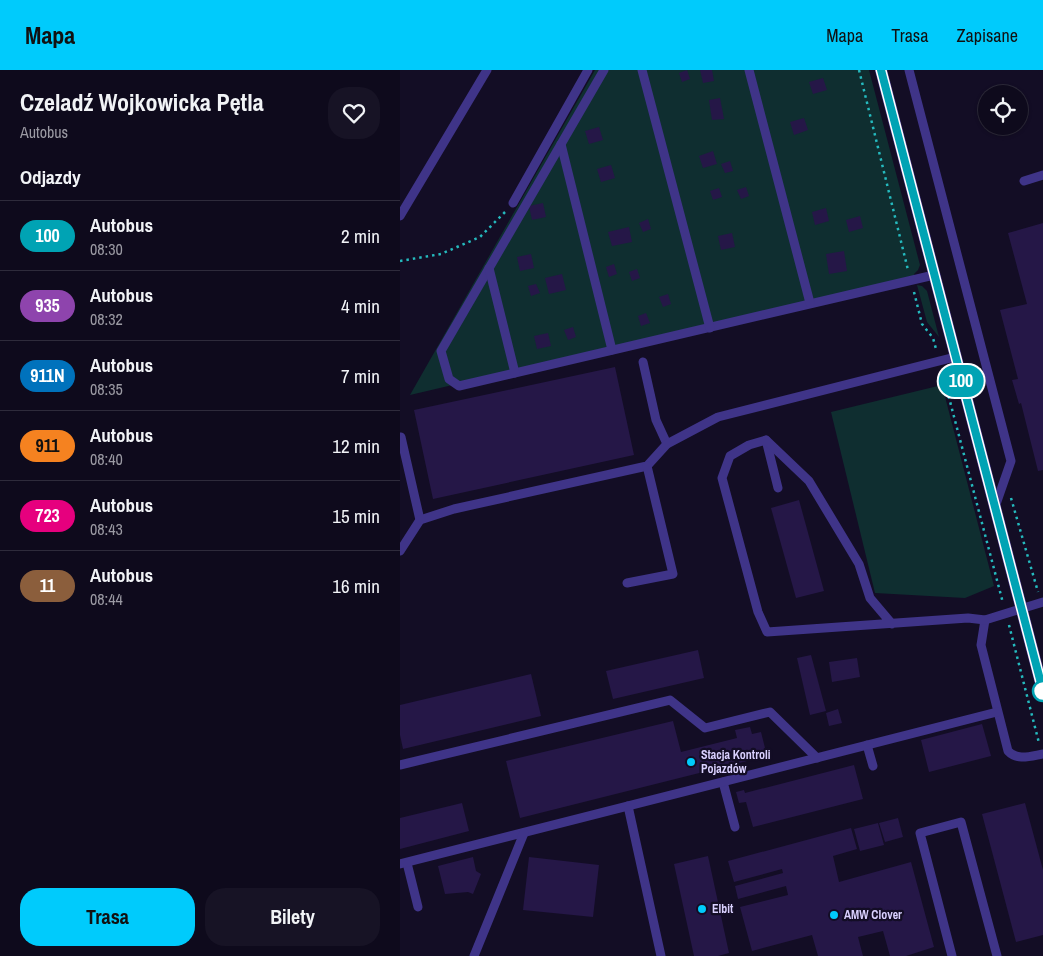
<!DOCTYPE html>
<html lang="pl">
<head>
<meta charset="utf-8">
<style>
	body { margin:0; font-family:"Archivo Narrow",sans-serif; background:#171325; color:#f1f3f6; height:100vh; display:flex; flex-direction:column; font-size:19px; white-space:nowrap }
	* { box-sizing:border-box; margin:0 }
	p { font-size:16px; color:#9b9aa3 }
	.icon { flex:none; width:28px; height:28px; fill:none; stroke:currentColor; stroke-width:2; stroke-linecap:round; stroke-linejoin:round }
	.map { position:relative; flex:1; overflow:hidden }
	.details { display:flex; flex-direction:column; background:#0e0a1c; width:400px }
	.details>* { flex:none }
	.badge { padding:0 10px; border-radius:16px; font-size:18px; line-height:32px }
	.fabs { position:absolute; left:578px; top:15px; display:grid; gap:10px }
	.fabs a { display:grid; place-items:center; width:50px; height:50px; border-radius:50%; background:#0e0a1c; box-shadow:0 1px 4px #0004,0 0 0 1px #2e2b3b; font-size:25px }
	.map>.badge { position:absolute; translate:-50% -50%; box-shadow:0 0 0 2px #fff }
	h2 { padding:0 20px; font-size:19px; line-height:45px }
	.round { display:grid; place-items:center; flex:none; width:52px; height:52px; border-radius:20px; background:#171325 }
	.summary { display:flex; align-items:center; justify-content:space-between; height:85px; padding:0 20px }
	h1 { font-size:24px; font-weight:800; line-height:38px }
	.cta { display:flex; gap:10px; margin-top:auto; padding:10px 20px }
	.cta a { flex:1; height:58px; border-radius:20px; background:#00cbfc; color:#111; font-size:20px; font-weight:800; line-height:58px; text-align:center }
	.cta a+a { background:#171325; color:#f1f3f6 }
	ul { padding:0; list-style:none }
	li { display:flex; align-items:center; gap:15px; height:70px; padding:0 20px; border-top:1px solid #2e2b3b }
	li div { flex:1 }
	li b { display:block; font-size:19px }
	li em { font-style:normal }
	li .badge { min-width:55px; font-weight:700; text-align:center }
	header { display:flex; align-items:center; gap:30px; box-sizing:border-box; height:70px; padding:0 25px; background:#00cbfc; color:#111 }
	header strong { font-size:24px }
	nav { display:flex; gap:28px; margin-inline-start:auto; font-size:18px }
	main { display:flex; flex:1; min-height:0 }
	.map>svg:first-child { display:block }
	.green { fill:#0f2e30 }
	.building { fill:#251747 }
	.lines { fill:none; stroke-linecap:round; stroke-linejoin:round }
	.path { stroke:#25babe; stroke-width:2.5; stroke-dasharray:2.5 4; stroke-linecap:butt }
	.service { stroke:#3f3488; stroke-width:9 }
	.tertiary { stroke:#3f3488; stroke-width:12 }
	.line-casing { stroke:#fff; stroke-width:11 }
	.line { stroke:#00a3b4; stroke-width:8 }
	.stop-dot { fill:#fff; stroke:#00a3b4; stroke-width:2.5 }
	.poi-dot { fill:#00cbfc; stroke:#130d25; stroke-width:2 }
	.labels { text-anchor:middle; stroke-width:4.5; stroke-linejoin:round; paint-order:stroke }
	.poi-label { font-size:12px; font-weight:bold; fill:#dad1ff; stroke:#130d25; text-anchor:start }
</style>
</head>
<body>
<header>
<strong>Mapa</strong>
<nav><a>Mapa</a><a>Trasa</a><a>Zapisane</a></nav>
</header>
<main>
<section class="details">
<div class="summary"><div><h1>Czeladź Wojkowicka Pętla</h1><p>Autobus</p></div><a class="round"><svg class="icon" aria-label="heart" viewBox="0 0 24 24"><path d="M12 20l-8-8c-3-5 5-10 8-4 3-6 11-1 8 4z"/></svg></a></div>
<h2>Odjazdy</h2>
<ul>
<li><span class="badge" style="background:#00a3b4;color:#fff">100</span><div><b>Autobus</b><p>08:30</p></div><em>2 min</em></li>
<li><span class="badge" style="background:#8e44ad;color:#fff">935</span><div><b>Autobus</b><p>08:32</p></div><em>4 min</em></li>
<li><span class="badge" style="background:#0072bc;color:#fff">911N</span><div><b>Autobus</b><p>08:35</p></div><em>7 min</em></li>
<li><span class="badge" style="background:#f58220;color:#111">911</span><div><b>Autobus</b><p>08:40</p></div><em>12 min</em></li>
<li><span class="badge" style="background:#e6007e;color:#fff">723</span><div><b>Autobus</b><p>08:43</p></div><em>15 min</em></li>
<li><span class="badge" style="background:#8b5e3c;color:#fff">11</span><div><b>Autobus</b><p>08:44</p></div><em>16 min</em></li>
</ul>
<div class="cta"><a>Trasa</a><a>Bilety</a></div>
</section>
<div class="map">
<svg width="643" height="886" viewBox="0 0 643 886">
	<rect width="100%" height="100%" fill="#130d25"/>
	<g class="green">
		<polygon points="195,0 469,0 520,195 518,200 514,204 515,206 10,325"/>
		<polygon points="517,215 522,216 527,221 539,267 527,252"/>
		<polygon points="542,315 594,516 565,528 475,523 431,342"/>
	</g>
	<g class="building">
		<polygon points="287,0 290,9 282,12 279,3"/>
		<polygon points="300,0 312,0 314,11 303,13"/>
		<polygon points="423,8 427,20 413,24 409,12"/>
		<polygon points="320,28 324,49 312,50 309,30"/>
		<polygon points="404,48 408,60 394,65 390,52"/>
		<polygon points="199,57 203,70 189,74 185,61"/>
		<polygon points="313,81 317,94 303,98 299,86"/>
		<polygon points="330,91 333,101 325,103 321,94"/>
		<polygon points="211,95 215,108 201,112 197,99"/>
		<polygon points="346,117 349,126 341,129 337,120"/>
		<polygon points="319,118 322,127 313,130 310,121"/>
		<polygon points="143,133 146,147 132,150 129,136"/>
		<polygon points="426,138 429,151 415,155 412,142"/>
		<polygon points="460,146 463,158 449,162 446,150"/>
		<polygon points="248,149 251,159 243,162 239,153"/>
		<polygon points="643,153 643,400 638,401 621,333 619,334 612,310 618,309 600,240 627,234 608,163"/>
		<polygon points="229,157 232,172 212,176 208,162"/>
		<polygon points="332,163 335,177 321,180 318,166"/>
		<polygon points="444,181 447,201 429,204 426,184"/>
		<polygon points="131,184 134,198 120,201 117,187"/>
		<polygon points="214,194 217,204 209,207 206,197"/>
		<polygon points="237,199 240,208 232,211 229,202"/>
		<polygon points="162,204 166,220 149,224 145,208"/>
		<polygon points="136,214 140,223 131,226 128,216"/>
		<polygon points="268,224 271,234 263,237 259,227"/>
		<polygon points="246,243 250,253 241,256 238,246"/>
		<polygon points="173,257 176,267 168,270 164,260"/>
		<polygon points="148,263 151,276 137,279 134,266"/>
		<polygon points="215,297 234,385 33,429 14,340"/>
		<polygon points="399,430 424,521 396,528 371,438"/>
		<polygon points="298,580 304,608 213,629 206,601"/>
		<polygon points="411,585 426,641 410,645 397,588"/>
		<polygon points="457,588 460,607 432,612 429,592"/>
		<polygon points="131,604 141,646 3,679 0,665 0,635"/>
		<polygon points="438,639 442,653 429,656 426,643"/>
		<polygon points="273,651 281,682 337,668 335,660 350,657 352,664 361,662 367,686 120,748 106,691"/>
		<polygon points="582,654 591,686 529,702 521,670"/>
		<polygon points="454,695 463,729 353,757 346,732 339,733 336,722 344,720 345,723"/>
		<polygon points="62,733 69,761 0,779 0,748"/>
		<polygon points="625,733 643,800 643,865 616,872 582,744"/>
		<polygon points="498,748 503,767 485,772 479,753"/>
		<polygon points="478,753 484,775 460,781 454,759"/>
		<polygon points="451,758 457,779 433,786 439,812 511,792 534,877 506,886 490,886 483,861 458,867 463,886 418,886 412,865 352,881 340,837 388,825 386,816 338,829 335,816 383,803 382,799 334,812 328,791"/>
		<polygon points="308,786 329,883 318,886 294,886 274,794"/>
		<polygon points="73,787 76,801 81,804 73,824 68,822 45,824 38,796"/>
		<polygon points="129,787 199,795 193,847 123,840"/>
	</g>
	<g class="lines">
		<g class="path">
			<polyline points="459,0 508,200"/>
			<polyline points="0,191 41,184 80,167 105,142"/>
			<polyline points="514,222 522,254 533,268 536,279"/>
			<polyline points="542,301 603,533"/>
			<polyline points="611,428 638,522"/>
			<polyline points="609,555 639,673"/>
		</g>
		<g class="service">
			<polyline points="204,0 41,281 49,309 59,316 534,205"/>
			<polyline points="242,0 310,258"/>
			<polyline points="349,0 410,233"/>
			<polyline points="509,0 611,391 595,437"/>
			<polyline points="161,74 212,280"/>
			<polyline points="624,111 643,105"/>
			<polyline points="113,133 188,0"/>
			<polyline points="0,146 87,0"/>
			<polyline points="89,198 115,303"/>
			<polyline points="243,292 256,350 267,374"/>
			<polyline points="1,367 20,450"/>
			<polyline points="366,370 378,418"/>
			<polyline points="0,481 20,450 54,439 247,396 267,374 318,347 555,287"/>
			<polyline points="227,513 273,504 247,396"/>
			<path d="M585 550 581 575 608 681C617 691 631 686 643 684"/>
			<polyline points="492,554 470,528 459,494 409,411 366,370 349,375 330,386 322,408 358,542 367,562 568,548 585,550 643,532"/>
			<polyline points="467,675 473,696"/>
			<polyline points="0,695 270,630 305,658 370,642 417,688"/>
			<polyline points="323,712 335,757"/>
			<polyline points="228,736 261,886"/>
			<polyline points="7,793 18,837"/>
			<polyline points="0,794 597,642"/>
			<polyline points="74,886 124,763"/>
			<polyline points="552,886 520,763 561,752 597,886"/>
		</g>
		<polyline class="tertiary" points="481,0 643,621"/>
	</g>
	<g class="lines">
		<defs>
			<polyline id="line" points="481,0 643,621"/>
		</defs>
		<use href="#line" class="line-casing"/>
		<use href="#line" class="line"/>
	</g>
	<circle class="stop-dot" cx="643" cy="621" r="10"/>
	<g class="poi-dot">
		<circle cx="291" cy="692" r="5"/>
		<circle cx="302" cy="839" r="5"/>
		<circle cx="434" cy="845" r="5"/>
	</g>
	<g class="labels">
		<g class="poi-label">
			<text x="301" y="689">Stacja Kontroli<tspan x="301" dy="14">Pojazdów</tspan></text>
			<text x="312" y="843">Elbit</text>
			<text x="444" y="849">AMW Clover</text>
		</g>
	</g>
</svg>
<div class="fabs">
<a><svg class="icon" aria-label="locate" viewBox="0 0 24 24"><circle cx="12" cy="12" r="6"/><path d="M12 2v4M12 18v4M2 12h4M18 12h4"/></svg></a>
</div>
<b class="badge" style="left:561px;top:311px;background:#00a3b4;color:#fff">100</b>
</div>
</main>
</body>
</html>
